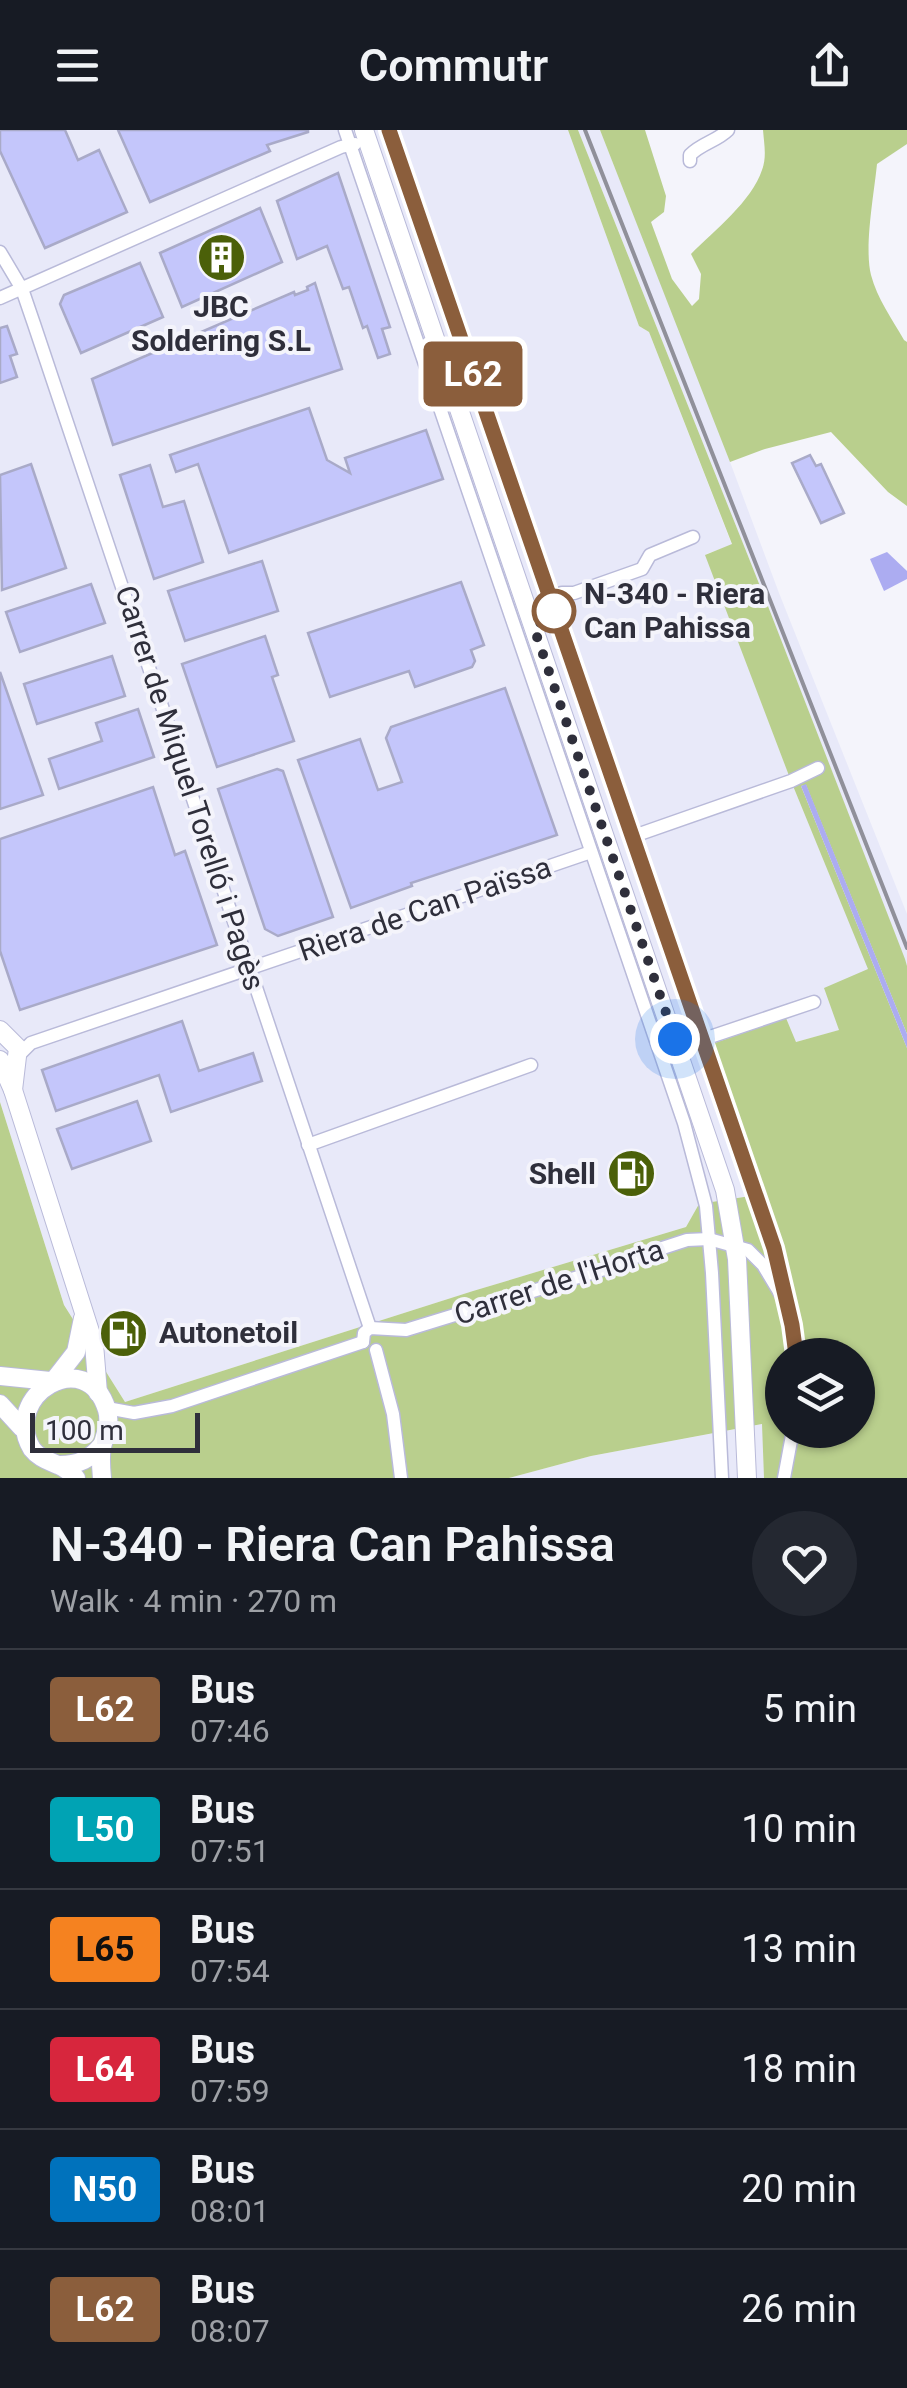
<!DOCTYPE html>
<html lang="en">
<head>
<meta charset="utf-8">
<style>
	body { margin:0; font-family:Roboto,sans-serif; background:#242831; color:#f1f3f6; height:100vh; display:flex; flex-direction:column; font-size:38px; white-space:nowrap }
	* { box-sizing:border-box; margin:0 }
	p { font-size:32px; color:#9ea1a6 }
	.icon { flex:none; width:55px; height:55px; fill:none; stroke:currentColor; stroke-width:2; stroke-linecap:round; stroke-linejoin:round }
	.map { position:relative; height:1348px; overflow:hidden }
	.side { display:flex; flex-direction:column; background:#171b24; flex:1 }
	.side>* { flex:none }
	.badge { padding:0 20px; border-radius:8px; font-size:35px; line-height:65px }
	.fabs { position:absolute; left:765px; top:1208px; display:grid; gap:20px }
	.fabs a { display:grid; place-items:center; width:110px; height:110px; border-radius:50%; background:#171b24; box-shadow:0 2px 8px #0004; font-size:50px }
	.scale { position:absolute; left:30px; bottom:25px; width:170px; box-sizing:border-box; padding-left:10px; border:5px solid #2f2f3b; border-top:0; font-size:28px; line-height:35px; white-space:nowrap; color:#2f2f3b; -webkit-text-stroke:8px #f4f4fb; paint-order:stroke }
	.you { position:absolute; width:50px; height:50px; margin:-25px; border:8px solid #fff; border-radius:50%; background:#1a73e8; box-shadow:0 0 0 15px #1a73e833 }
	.map>.badge { position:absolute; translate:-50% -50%; box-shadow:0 0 0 5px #fff }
	.round { display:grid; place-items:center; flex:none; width:105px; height:105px; border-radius:52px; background:#242831 }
	.summary { display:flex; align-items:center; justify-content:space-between; height:170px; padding:0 50px }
	h1 { font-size:48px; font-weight:600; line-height:75px }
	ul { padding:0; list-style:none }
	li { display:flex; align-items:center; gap:30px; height:120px; padding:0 50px; border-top:2px solid #363941 }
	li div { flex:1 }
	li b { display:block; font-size:38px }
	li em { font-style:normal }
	li .badge { min-width:110px; font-weight:700; text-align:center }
	header { display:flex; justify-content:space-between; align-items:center; height:130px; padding:0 50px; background:#171b24; font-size:45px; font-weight:600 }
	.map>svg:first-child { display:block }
	.built { fill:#e8e9f9 }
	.green { fill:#b9cf8d; fill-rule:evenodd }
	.water { fill:#acacf1 }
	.building { fill:#c4c6fb; stroke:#a9aac8; stroke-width:2.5 }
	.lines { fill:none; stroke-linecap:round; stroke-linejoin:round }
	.minor-casing { stroke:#b9bad9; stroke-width:15 }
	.major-casing { stroke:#b9bad9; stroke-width:20 }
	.minor { stroke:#fff; stroke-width:12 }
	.major { stroke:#fff; stroke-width:18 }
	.rail { stroke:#90909a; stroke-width:4 }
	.line-casing { stroke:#fff; stroke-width:22 }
	.line { stroke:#8b5e3c; stroke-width:15 }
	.walk { stroke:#2f2f3b; stroke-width:10; stroke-dasharray:0 18 }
	.stop-dot { fill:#fff; stroke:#8b5e3c; stroke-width:5 }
	.labels { text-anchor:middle; stroke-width:8; stroke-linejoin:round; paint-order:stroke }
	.poi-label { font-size:30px; font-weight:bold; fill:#2f2f3b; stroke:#f4f4fb }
	.stop-label { font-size:30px; font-weight:bold; fill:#2f2f3b; stroke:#f4f4fb; text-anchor:start }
	.street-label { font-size:30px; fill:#2f2f3b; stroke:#f4f4fb }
</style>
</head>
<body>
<header><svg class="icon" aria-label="menu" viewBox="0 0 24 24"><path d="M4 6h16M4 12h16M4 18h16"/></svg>Commutr<svg class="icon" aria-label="share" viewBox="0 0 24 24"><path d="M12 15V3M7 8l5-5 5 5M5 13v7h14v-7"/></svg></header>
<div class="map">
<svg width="907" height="1348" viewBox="0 0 907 1348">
	<rect width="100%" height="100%" fill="#f4f4fb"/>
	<g class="built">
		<polygon points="0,0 568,0 639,196 649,202 732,415 706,424 791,651 869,840 840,900 796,912 786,888 763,1064 699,1074 686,1097 473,1161 125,1272 64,1175 0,972"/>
		<polygon points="578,0 600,0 711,281 779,463 907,784 907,836 766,471"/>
		<polygon points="763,1294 764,1348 509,1348 591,1326"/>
	</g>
	<g class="green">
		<path d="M568 0H578L766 471 905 829 907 836V904L806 655 801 656 907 918V1348H764L762 1294 591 1326 509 1348H0V972L64 1175 125 1272 473 1161 686 1097 699 1074 763 1064 709 915 786 888 796 912 839 900 824 858 868 839 791 651 705 425 732 414 649 202 639 196ZM782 1225H858V1300H782Z"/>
		<path d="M600 0H645L666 66 664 82 651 92 672 149 692 176 699 169 701 144 691 124C714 101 752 71 762 40 767 27 764 13 763 0H907V14L877 34C874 64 864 117 871 145 877 168 892 189 904 210L907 212V376L888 362 831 302 765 319 730 332Z"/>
	</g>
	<g class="water">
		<polygon points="887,422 907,441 907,449 884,461 870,429"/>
		<polygon points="806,654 907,904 907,918 801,656"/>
	</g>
	<g class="building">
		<polygon points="0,0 65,0 78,30 99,20 127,82 45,118 0,21"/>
		<polygon points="118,0 308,0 308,2 267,15 270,21 150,72"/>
		<polygon points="338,43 390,197 382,199 390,224 378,228 367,196 363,198 349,157 343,159 327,116 297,129 277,71"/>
		<polygon points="260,78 282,132 182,177 160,123"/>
		<polygon points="140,133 163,187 81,223 60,174 64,165"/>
		<polygon points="315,153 342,239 113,315 92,249 294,162 295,165 308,160 307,157"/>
		<polygon points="7,196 17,224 10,226 17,247 0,253 0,198"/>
		<polygon points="309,278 327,330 350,343 345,328 426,300 443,349 229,423 198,334 176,342 170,325"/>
		<polygon points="810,325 816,336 821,334 844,383 821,393 792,333"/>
		<polygon points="31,334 66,438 2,460 0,345"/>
		<polygon points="150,335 163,377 184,371 203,432 154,449 120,345"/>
		<polygon points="262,431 278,481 185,511 168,461"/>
		<polygon points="461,452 484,515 471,520 475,531 472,537 415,557 409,541 330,567 308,503"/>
		<polygon points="91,454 105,493 20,522 6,482"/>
		<polygon points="265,506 278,545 272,547 294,611 217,637 182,534"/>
		<polygon points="112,526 125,566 37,594 24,554"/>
		<polygon points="0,542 43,665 0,679"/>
		<polygon points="505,558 557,705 411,753 412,756 351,778 298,630 360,609 378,660 402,652 386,608 391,597"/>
		<polygon points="138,579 154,627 59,659 49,629 102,611 96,593"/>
		<polygon points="277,639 283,641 333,787 278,806 265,799 218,659"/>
		<polygon points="153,657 175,725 185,721 217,815 20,880 0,821 0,709"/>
		<polygon points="182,891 199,941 253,923 262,951 171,982 159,945 56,981 42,940"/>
		<polygon points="137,971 151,1011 72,1039 57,999"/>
	</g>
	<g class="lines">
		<defs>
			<g id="minor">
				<polyline points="345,0 684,993 706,1076 712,1143 722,1348"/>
				<polyline points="389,0 774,1118 792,1195 796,1225"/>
				<path d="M690 31V25C702 13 717 11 728 0"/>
				<polyline points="0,122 22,159 34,194 370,1198"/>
				<polyline points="0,168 341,17 355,14"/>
				<polyline points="549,467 562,463 574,463 642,439 650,425 693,407"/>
				<polyline points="631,707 791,651 818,638"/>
				<polyline points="701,910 814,872"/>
				<polyline points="17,927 31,913 591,722"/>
				<polyline points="308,1015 531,935"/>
				<polyline points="363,1212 364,1203 370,1198 406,1200 614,1136 635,1127 687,1110 709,1109 748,1120 763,1135 781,1165"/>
				<polyline points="376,1220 393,1284 401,1348"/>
				<polyline points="107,1278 134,1283 172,1276 363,1212"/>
				<polyline points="784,1348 793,1300"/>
			</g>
			<g id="major">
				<polyline points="364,0 725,1060 737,1129 747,1348"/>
				<polyline points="0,900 18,918 13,960"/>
				<polyline points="0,930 13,960 94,1214 98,1263"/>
				<polyline points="0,1246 50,1251"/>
				<polyline points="55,1249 76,1222 83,1188"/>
				<polyline points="0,1274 22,1298"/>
				<path d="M60 1335C79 1335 90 1329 102 1315"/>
				<path d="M76 1348C71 1343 64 1337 58 1335 47 1330 39 1328 32 1319 0 1266 87 1213 107 1280 111 1294 105 1304 102 1317 100 1327 101 1338 102 1348"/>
			</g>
		</defs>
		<use href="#minor" class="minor-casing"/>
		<use href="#major" class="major-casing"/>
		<use href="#minor" class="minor"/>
		<use href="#major" class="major"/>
		<polyline class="rail" points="585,0 907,818"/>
	</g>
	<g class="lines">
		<defs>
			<polyline id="line" points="389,0 774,1118 792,1195 796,1225"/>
		</defs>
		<use href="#line" class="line-casing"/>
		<use href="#line" class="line"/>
		<polyline class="walk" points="554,481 534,498 675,909"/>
	</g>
	<defs>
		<symbol id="building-disc" viewBox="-11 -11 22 22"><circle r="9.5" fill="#4b6009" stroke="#f4f4fb"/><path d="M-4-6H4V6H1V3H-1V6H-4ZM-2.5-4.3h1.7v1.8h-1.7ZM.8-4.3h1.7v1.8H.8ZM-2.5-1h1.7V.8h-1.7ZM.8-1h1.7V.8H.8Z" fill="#fff"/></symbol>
		<symbol id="fuel-disc" viewBox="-11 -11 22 22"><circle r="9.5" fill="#4b6009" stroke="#f4f4fb"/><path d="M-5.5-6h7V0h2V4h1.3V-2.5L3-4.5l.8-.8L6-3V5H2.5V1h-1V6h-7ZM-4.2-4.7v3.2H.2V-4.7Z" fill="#fff"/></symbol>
	</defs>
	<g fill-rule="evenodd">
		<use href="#building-disc" x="194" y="100" width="55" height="55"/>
		<use href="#fuel-disc" x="604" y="1016" width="55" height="55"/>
		<use href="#fuel-disc" x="96" y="1176" width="55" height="55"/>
	</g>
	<circle class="stop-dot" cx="554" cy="481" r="20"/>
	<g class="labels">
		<g class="poi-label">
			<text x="221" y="187">JBC<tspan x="221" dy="34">Soldering S.L</tspan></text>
			<text x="596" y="1054" text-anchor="end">Shell</text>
			<text x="159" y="1213" text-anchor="start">Autonetoil</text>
		</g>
		<g class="stop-label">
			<text x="584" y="474">N-340 - Riera<tspan x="584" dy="34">Can Pahissa</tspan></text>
		</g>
		<g class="street-label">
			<text transform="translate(190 658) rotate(72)" y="10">Carrer de Miquel Torelló i Pagès</text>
			<text transform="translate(425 779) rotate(-19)" y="10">Riera de Can Païssa</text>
			<text transform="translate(559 1152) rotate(-18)" y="10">Carrer de l'Horta</text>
		</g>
	</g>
</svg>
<div class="fabs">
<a><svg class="icon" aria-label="layers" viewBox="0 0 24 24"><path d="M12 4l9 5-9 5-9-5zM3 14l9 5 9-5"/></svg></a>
</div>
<div class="scale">100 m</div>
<div class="you" style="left:675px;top:909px"></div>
<b class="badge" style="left:473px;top:244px;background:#8b5e3c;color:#fff">L62</b>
</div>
<section class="side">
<div class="summary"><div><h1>N-340 - Riera Can Pahissa</h1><p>Walk · 4 min · 270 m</p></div><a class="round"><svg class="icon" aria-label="heart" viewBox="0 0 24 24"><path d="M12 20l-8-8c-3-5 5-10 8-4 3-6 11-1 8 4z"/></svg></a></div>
<ul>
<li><span class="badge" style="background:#8b5e3c;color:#fff">L62</span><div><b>Bus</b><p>07:46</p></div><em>5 min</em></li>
<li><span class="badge" style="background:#00a3b4;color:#fff">L50</span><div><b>Bus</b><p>07:51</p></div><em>10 min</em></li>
<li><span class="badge" style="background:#f58220;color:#111">L65</span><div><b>Bus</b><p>07:54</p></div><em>13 min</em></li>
<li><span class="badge" style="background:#d7263d;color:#fff">L64</span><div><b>Bus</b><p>07:59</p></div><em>18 min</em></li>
<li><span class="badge" style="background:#0072bc;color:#fff">N50</span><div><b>Bus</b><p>08:01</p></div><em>20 min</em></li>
<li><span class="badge" style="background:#8b5e3c;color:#fff">L62</span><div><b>Bus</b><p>08:07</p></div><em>26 min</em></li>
</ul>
</section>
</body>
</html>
